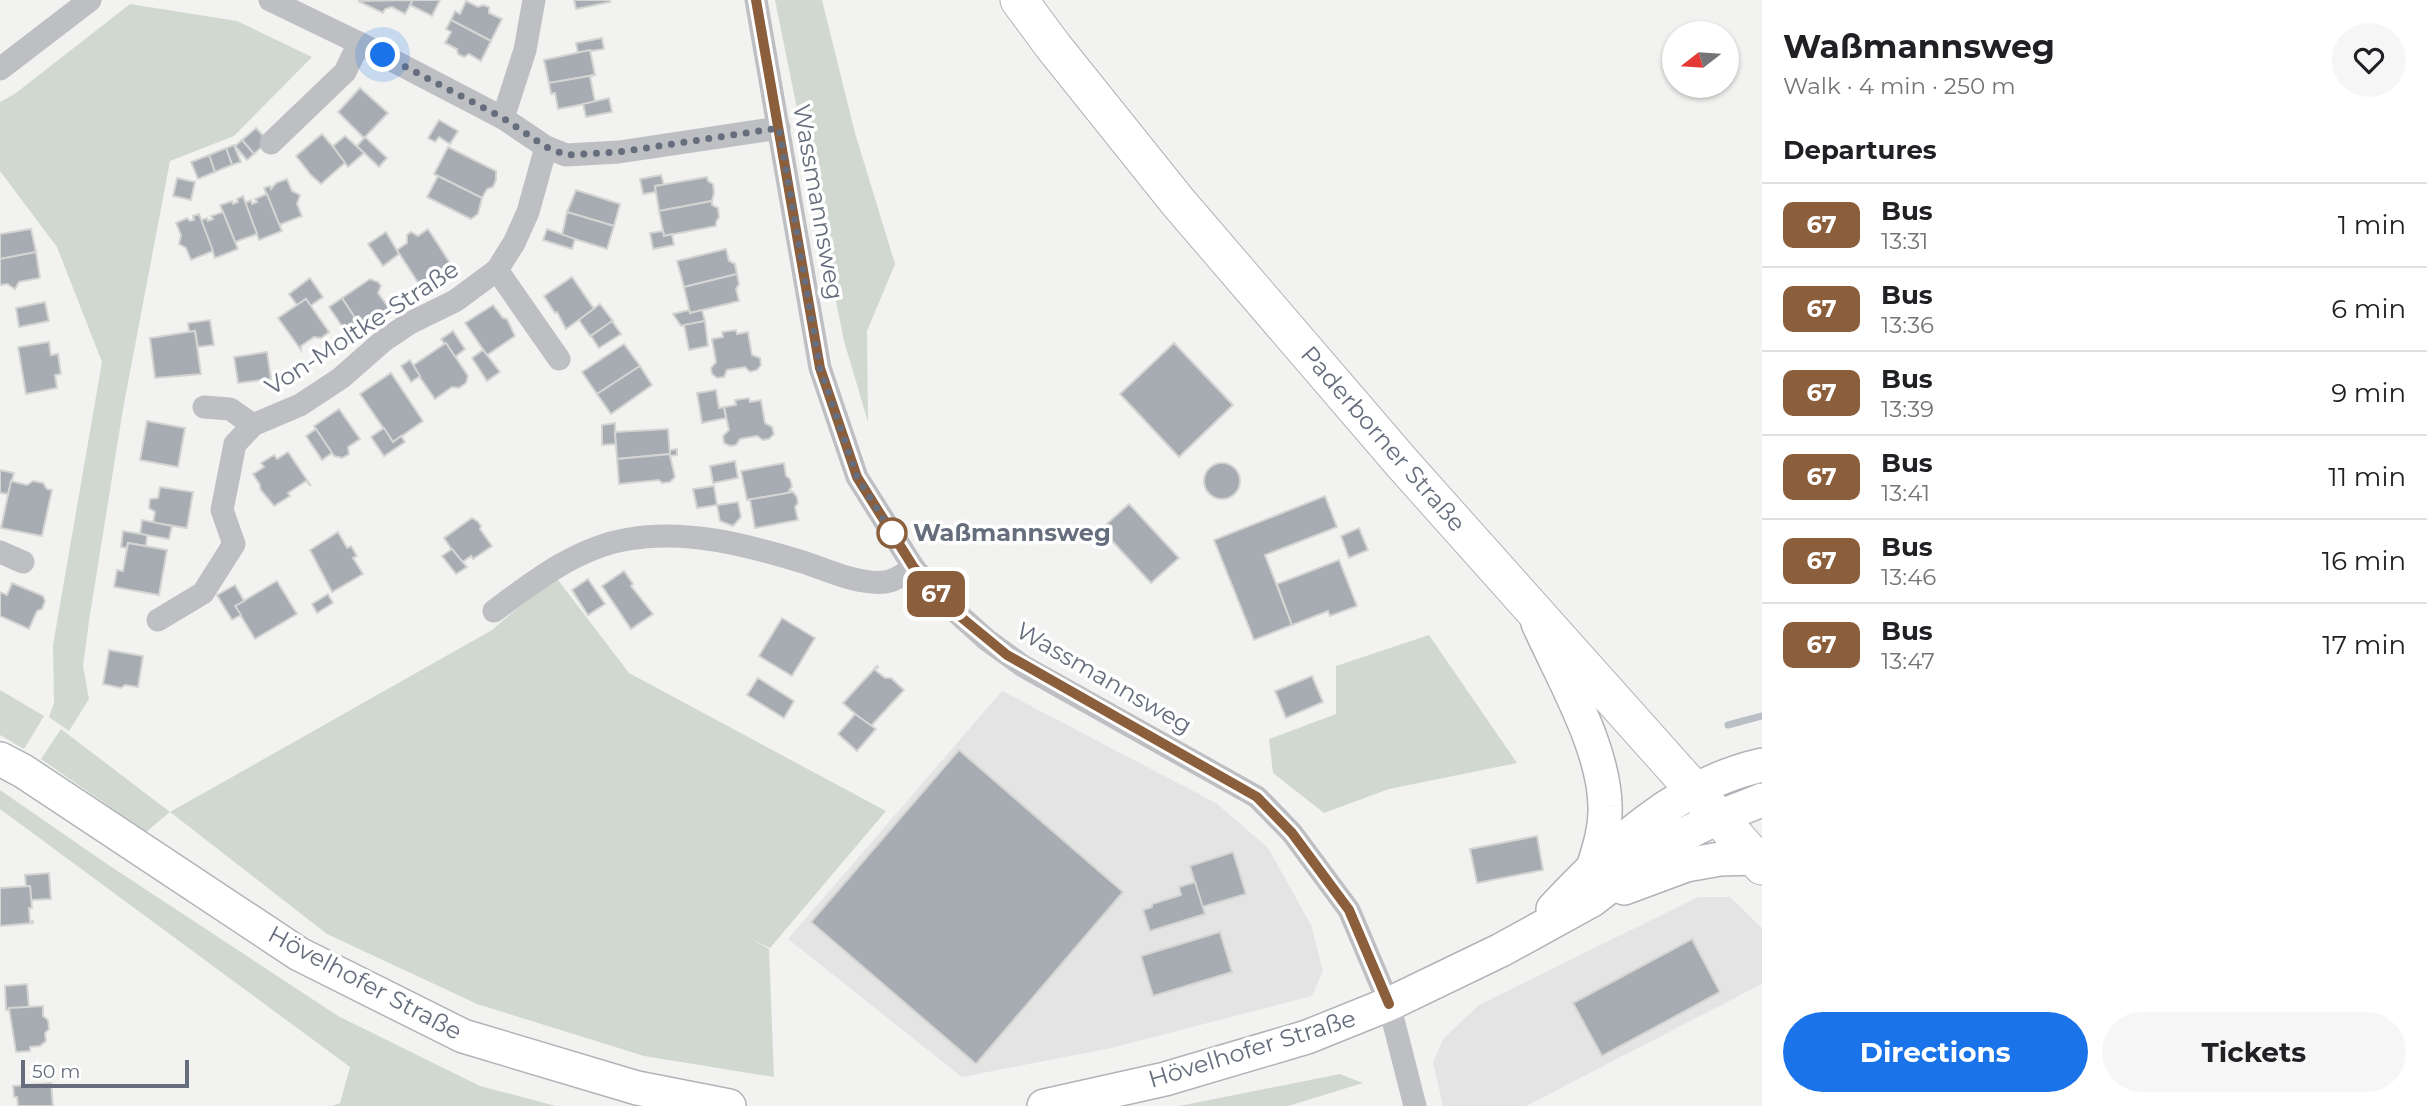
<!DOCTYPE html>
<html lang="en">
<head>
<meta charset="utf-8">
<style>
	body { margin:0; font-family:Montserrat,sans-serif; background:#f6f6f6; color:#202124; height:100vh; display:flex; flex-direction:column; font-size:26px; white-space:nowrap }
	* { box-sizing:border-box; margin:0 }
	p { font-size:23px; color:#757577 }
	.icon { flex:none; width:38px; height:38px; fill:none; stroke:currentColor; stroke-width:2; stroke-linecap:round; stroke-linejoin:round }
	.map { position:relative; flex:1; overflow:hidden }
	.side { display:flex; flex-direction:column; background:#fff; width:665px }
	.side>* { flex:none }
	.badge { padding:0 14px; border-radius:10px; font-size:24px; line-height:46px }
	.needle { width:46px; rotate:253deg }
	.controls { position:absolute; left:1662px; top:21px; display:grid; gap:14px }
	.controls a { display:grid; place-items:center; width:77px; height:77px; border-radius:50%; background:#fff; box-shadow:0 2px 5px #0004; font-size:35px }
	.scale { position:absolute; left:21px; bottom:18px; width:168px; box-sizing:border-box; padding-left:7px; border:4px solid #666e7d; border-top:0; font-size:19px; line-height:24px; white-space:nowrap; color:#666e7d; -webkit-text-stroke:5px #fff; paint-order:stroke }
	.you { position:absolute; width:35px; height:35px; margin:-18px; border:5px solid #fff; border-radius:50%; background:#1a73e8; box-shadow:0 0 0 10px #1a73e833 }
	.map>.badge { position:absolute; translate:-50% -50%; box-shadow:0 0 0 4px #fff }
	h2 { padding:0 21px; font-size:26px; line-height:63px }
	.round { display:grid; place-items:center; flex:none; width:74px; height:74px; border-radius:37px; background:#f6f6f6 }
	.overview { display:flex; align-items:center; justify-content:space-between; height:119px; padding:0 21px }
	h1 { font-size:33px; font-weight:700; line-height:52px }
	.cta { display:flex; gap:14px; margin-top:auto; padding:14px 21px }
	.cta a { flex:1; height:80px; border-radius:42px; background:#1a73e8; color:#fff; font-size:28px; font-weight:700; line-height:80px; text-align:center }
	.cta a+a { background:#f6f6f6; color:#202124 }
	ul { padding:0; list-style:none }
	li { display:flex; align-items:center; gap:21px; height:84px; padding:0 21px; border-top:2px solid #e0e0e0 }
	li div { flex:1 }
	li b { display:block; font-size:26px }
	li em { font-style:normal }
	li .badge { min-width:77px; font-weight:700; text-align:center }
	main { display:flex; flex:1; min-height:0 }
	.map>svg:first-child { display:block }
	.built { fill:#e3e4e3 }
	.green { fill:#d1d8d0 }
	.lines { fill:none; stroke-linecap:round; stroke-linejoin:round }
	.stream { stroke:#b9bfc5; stroke-width:7 }
	.building { fill:#a7abb2; stroke:#d4d5d3; stroke-width:2 }
	.secondary-casing { stroke:#b0b3b8; stroke-width:36 }
	.primary-casing { stroke:#b1b3b7; stroke-width:39 }
	.street { stroke:#bdbfc3; stroke-width:23 }
	.secondary { stroke:#fff; stroke-width:33 }
	.primary { stroke:#fff; stroke-width:37 }
	.line-casing { stroke:#fff; stroke-width:16 }
	.line { stroke:#8b5e3c; stroke-width:10 }
	.walk { stroke:#666e7d; stroke-width:7; stroke-dasharray:0 12.6 }
	.stop-dot { fill:#fff; stroke:#8b5e3c; stroke-width:3.5 }
	.labels { text-anchor:middle; stroke-width:7; stroke-linejoin:round; paint-order:stroke }
	.street-label { font-size:24px; fill:#666e7d; stroke:#fff }
	.stop-label { font-size:24px; font-weight:bold; fill:#666e7d; stroke:#fff; text-anchor:start }
</style>
</head>
<body>
<main>
<div class="map">
<svg width="1762" height="1106" viewBox="0 0 1762 1106">
	<rect width="100%" height="100%" fill="#f2f3f0"/>
	<g class="built">
		<polygon points="1002,691 1216,803 1268,848 1311,925 1323,971 1312,996 1111,1048 962,1077 788,939"/>
		<polygon points="1698,897 1730,897 1762,928 1762,984 1526,1106 1443,1106 1433,1062 1444,1038 1479,1005"/>
	</g>
	<g class="green">
		<polygon points="775,0 822,0 855,133 895,264 867,331 868,422 844,341"/>
		<polygon points="130,4 237,21 312,57 234,136 170,161 123,409 89,621 83,666 89,699 69,731 49,717 54,703 53,645 102,362 57,247 0,171 0,102 16,93"/>
		<polygon points="555,576 629,673 886,811 770,948 751,939 769,949 774,1077 644,1056 477,1004 327,934 170,812 146,832 41,759 61,729 170,812 492,630"/>
		<polygon points="1429,635 1517,763 1389,789 1324,813 1273,773 1269,739 1336,714 1336,666"/>
		<polygon points="0,690 44,716 24,749 0,735"/>
		<polygon points="0,790 107,864 338,1016 480,1086 556,1106 332,1106 340,1103 350,1067 0,809"/>
		<polygon points="1340,1074 1363,1083 1288,1106 1179,1106"/>
	</g>
	<g class="lines">
		<polyline class="stream" points="1728,725 1762,716"/>
	</g>
	<g class="building">
		<polygon points="413,0 405,14 392,7 385,9 383,13 358,1"/>
		<polygon points="413,0 440,0 432,16 410,5"/>
		<polygon points="574,0 610,0 610,2 576,9"/>
		<polygon points="466,1 478,7 483,5 489,7 489,13 502,19 491,41 451,20 455,11 460,14"/>
		<polygon points="451,20 491,41 481,61 469,54 464,57 458,54 457,49 445,43 451,32 446,29"/>
		<polygon points="602,38 604,49 578,53 576,43"/>
		<polygon points="590,50 595,75 549,83 544,60"/>
		<polygon points="595,75 590,76 595,102 558,109 555,93 551,94 549,83"/>
		<polygon points="360,88 388,113 364,138 338,112"/>
		<polygon points="609,98 612,112 586,117 583,104"/>
		<polygon points="439,120 458,131 450,144 439,137 435,142 428,138"/>
		<polygon points="256,128 268,141 254,154 242,140"/>
		<polygon points="322,134 346,162 321,184 311,175 296,156"/>
		<polygon points="345,136 364,153 348,167 333,146"/>
		<polygon points="365,137 387,158 379,167 357,146"/>
		<polygon points="242,140 254,154 247,160 235,146"/>
		<polygon points="234,145 241,162 232,165 226,148"/>
		<polygon points="448,147 496,171 496,180 493,187 487,189 482,198 434,174"/>
		<polygon points="226,148 232,165 215,172 209,155"/>
		<polygon points="209,155 215,172 198,179 191,162"/>
		<polygon points="661,175 664,185 655,186 656,192 643,194 640,179"/>
		<polygon points="438,176 482,198 478,214 471,219 427,197"/>
		<polygon points="707,177 708,181 713,184 714,193 712,201 659,211 655,186"/>
		<polygon points="177,178 195,182 191,200 173,196"/>
		<polygon points="287,179 292,191 300,195 297,204 302,216 279,225 264,188 270,186 271,189 276,183"/>
		<polygon points="576,190 620,204 614,226 567,212"/>
		<polygon points="267,194 282,231 259,240 245,203 251,200 252,204 257,202 255,199"/>
		<polygon points="243,196 257,234 235,242 220,205 232,201 233,204 238,202 237,199"/>
		<polygon points="712,201 712,205 718,208 719,217 716,222 716,226 664,236 659,211"/>
		<polygon points="223,212 238,249 215,258 201,220 207,218 208,221 213,219 211,216"/>
		<polygon points="567,212 614,226 607,249 562,235"/>
		<polygon points="199,214 213,251 191,260 186,248 179,244 181,235 176,223 187,218 190,221 194,220 193,216"/>
		<polygon points="31,229 36,252 0,259 0,234"/>
		<polygon points="428,229 452,266 421,287 397,250 407,243 407,235 411,232 418,236"/>
		<polygon points="547,229 575,239 572,249 543,240"/>
		<polygon points="663,231 664,236 672,234 674,245 653,249 650,233"/>
		<polygon points="386,232 399,254 383,266 368,244"/>
		<polygon points="726,249 729,261 735,264 737,274 684,287 677,261"/>
		<polygon points="36,252 40,278 19,282 15,289 7,284 0,285 0,259"/>
		<polygon points="737,274 739,284 736,289 739,301 690,313 684,287"/>
		<polygon points="572,277 594,309 566,329 557,312 555,313 544,296"/>
		<polygon points="310,278 323,297 310,306 306,299 297,305 289,294"/>
		<polygon points="370,279 378,282 381,286 378,293 389,308 361,327 342,298"/>
		<polygon points="342,298 359,324 346,332 329,307"/>
		<polygon points="306,299 329,332 321,338 314,337 301,346 301,350 278,318"/>
		<polygon points="45,302 49,321 19,327 16,308"/>
		<polygon points="600,304 613,321 590,336 579,320"/>
		<polygon points="493,305 503,318 507,319 515,336 487,355 465,323"/>
		<polygon points="689,310 690,313 702,310 705,321 681,326 673,314"/>
		<polygon points="210,320 214,345 198,347 195,331 189,332 188,323"/>
		<polygon points="612,321 621,334 599,348 591,336"/>
		<polygon points="705,321 708,346 689,350 684,325"/>
		<polygon points="736,330 737,334 748,332 752,355 760,358 761,365 757,370 750,372 745,367 727,370 724,377 717,378 712,374 711,368 716,362 712,339 723,337 722,332"/>
		<polygon points="195,331 201,374 155,378 150,338"/>
		<polygon points="453,331 465,349 455,357 441,339"/>
		<polygon points="49,342 51,355 58,354 61,374 55,375 57,388 26,394 18,347"/>
		<polygon points="446,343 468,376 466,383 459,388 452,387 435,399 412,366"/>
		<polygon points="1174,343 1233,405 1179,457 1120,394"/>
		<polygon points="624,344 640,366 597,394 582,372"/>
		<polygon points="483,350 500,372 487,381 472,358"/>
		<polygon points="267,352 271,379 238,383 234,357"/>
		<polygon points="410,360 420,376 411,382 401,366"/>
		<polygon points="640,366 652,385 611,414 597,394"/>
		<polygon points="391,373 423,421 393,442 360,394"/>
		<polygon points="716,390 719,408 724,407 726,418 702,423 697,393"/>
		<polygon points="749,398 750,402 761,400 765,423 772,427 774,434 769,439 763,440 757,436 740,439 736,445 730,446 724,443 723,436 729,430 724,407 736,405 735,400"/>
		<polygon points="339,409 360,439 348,447 349,454 342,458 334,456 314,426"/>
		<polygon points="147,421 185,428 178,467 140,460"/>
		<polygon points="615,423 616,444 602,445 602,425"/>
		<polygon points="384,428 393,442 401,436 405,442 384,456 371,437"/>
		<polygon points="316,429 332,453 322,460 306,436"/>
		<polygon points="668,429 670,454 617,459 615,432"/>
		<polygon points="677,449 677,455 670,456 675,477 670,482 662,483 659,480 619,484 617,459 670,454 670,450"/>
		<polygon points="288,452 311,486 306,481 288,493 290,496 274,506 260,489 260,485 253,474 264,467 261,463 274,455 277,459"/>
		<polygon points="735,461 738,478 713,483 710,466"/>
		<polygon points="784,463 786,476 790,479 792,486 789,491 793,492 747,500 741,471"/>
		<circle cx="1222" cy="481" r="18"/>
		<polygon points="0,470 14,473 8,494 0,493"/>
		<polygon points="11,481 27,485 33,481 43,483 47,489 52,490 42,536 1,528"/>
		<polygon points="714,486 717,505 697,508 693,489"/>
		<polygon points="160,487 193,492 187,528 153,523 155,512 149,508 150,499 158,498"/>
		<polygon points="793,492 797,497 798,503 795,507 798,520 755,528 750,500 747,500"/>
		<polygon points="1325,496 1337,527 1265,555 1292,625 1254,640 1214,540"/>
		<polygon points="738,502 741,517 733,526 720,521 717,505"/>
		<polygon points="1129,504 1179,558 1151,583 1101,529"/>
		<polygon points="472,518 477,521 481,526 480,529 492,546 473,559 471,556 461,563 444,538"/>
		<polygon points="142,520 172,526 169,539 140,534"/>
		<polygon points="1359,528 1368,550 1349,558 1341,536"/>
		<polygon points="123,531 147,535 146,546 128,543 127,548 121,547"/>
		<polygon points="338,532 347,548 351,546 357,556 353,558 363,574 332,592 310,550"/>
		<polygon points="128,543 167,550 159,595 114,587 117,570 123,571"/>
		<polygon points="452,549 467,567 456,574 442,556"/>
		<polygon points="1339,560 1357,606 1330,616 1328,611 1292,625 1277,584"/>
		<polygon points="624,571 633,584 631,586 653,614 631,629 602,586"/>
		<polygon points="588,579 605,604 588,615 572,590"/>
		<polygon points="277,581 297,614 255,639 235,606"/>
		<polygon points="12,583 43,596 45,601 42,609 37,611 29,629 0,616 0,592 7,595"/>
		<polygon points="235,585 244,601 235,606 241,615 232,620 217,595"/>
		<polygon points="328,594 333,603 317,613 312,604"/>
		<polygon points="782,618 815,638 792,676 759,656"/>
		<polygon points="109,650 143,656 138,687 125,685 121,688 103,684"/>
		<polygon points="877,666 878,667 875,670 885,678 891,678 904,690 870,727 843,703"/>
		<polygon points="1312,676 1323,702 1286,718 1275,691"/>
		<polygon points="758,678 794,701 784,718 747,695"/>
		<polygon points="855,714 876,729 857,751 838,734"/>
		<polygon points="959,750 1123,892 976,1064 811,922"/>
		<polygon points="1537,836 1543,870 1477,883 1470,849"/>
		<polygon points="1233,852 1246,894 1202,907 1190,866"/>
		<polygon points="49,873 51,899 31,900 30,886 26,886 25,875"/>
		<polygon points="1195,882 1205,914 1150,931 1143,910 1152,907 1152,904 1181,895 1179,887"/>
		<polygon points="30,886 32,908 29,908 30,922 33,921 33,923 0,926 0,888"/>
		<polygon points="1220,932 1232,972 1153,996 1141,956"/>
		<polygon points="1692,939 1720,992 1602,1056 1573,1003"/>
		<polygon points="27,984 29,1007 6,1010 5,986"/>
		<polygon points="43,1006 43,1016 48,1020 49,1029 45,1033 46,1041 40,1046 30,1047 30,1051 16,1052 9,1008"/>
		<polygon points="51,1083 53,1106 18,1106 17,1097 14,1097 13,1086"/>
	</g>
	<g class="lines">
		<defs>
			<g id="secondary">
				<path d="M1538 623C1562 677 1604 747 1605 806 1606 826 1600 846 1594 865"/>
				<polyline points="0,759 23,771 299,954 463,1036 637,1088 729,1106"/>
				<polyline points="1624,888 1686,865 1720,859 1756,858"/>
				<path d="M1553 909C1611 847 1676 784 1762 765"/>
				<polyline points="1044,1106 1165,1079 1307,1037 1389,1004 1501,950 1592,900 1663,845 1719,817 1762,800"/>
			</g>
			<polyline id="primary" points="1019,0 1053,46 1178,202 1403,464 1762,866"/>
		</defs>
		<use href="#secondary" class="secondary-casing"/>
		<use href="#primary" class="primary-casing"/>
		<g class="street">
			<polyline points="270,0 359,43 503,118 546,147 566,155 619,152 779,128"/>
			<polyline points="756,0 820,368 857,477 914,568 935,593 987,640 1023,666 1257,797 1292,833 1349,910 1389,1004 1415,1106"/>
			<polyline points="0,69 90,0"/>
			<polyline points="503,118 525,50 534,0"/>
			<polyline points="271,143 345,72 359,43"/>
			<polyline points="497,270 559,359"/>
			<polyline points="204,407 230,409 253,425"/>
			<polyline points="0,552 23,562"/>
			<path d="M494 611C534 581 578 547 629 539 687 529 747 545 803 562 828 570 858 585 885 582 895 581 905 573 914 568"/>
			<polyline points="158,620 203,593 234,544 222,510 235,444 253,425 300,405 341,378 383,341 410,323 455,301 497,270 514,243 528,212 546,147"/>
		</g>
		<use href="#secondary" class="secondary"/>
		<use href="#primary" class="primary"/>
	</g>
	<g class="lines">
		<defs>
			<polyline id="line" points="756,0 820,368 857,477 914,568 956,613 1007,655 1257,797 1292,833 1349,910 1389,1004"/>
		</defs>
		<use href="#line" class="line-casing"/>
		<use href="#line" class="line"/>
		<polyline class="walk" points="383,55 503,118 546,147 566,155 619,152 779,128 820,368 857,477 892,533"/>
	</g>
	<circle class="stop-dot" cx="892" cy="533" r="14"/>
	<g class="labels">
		<g class="street-label">
			<text transform="translate(818 202) rotate(80)" y="8">Wassmannsweg</text>
			<text transform="translate(362 328) rotate(-33)" y="8">Von-Moltke-Straße</text>
			<text transform="translate(1383 439) rotate(49)" y="8">Paderborner Straße</text>
			<text transform="translate(1104 678) rotate(30)" y="8">Wassmannsweg</text>
			<text transform="translate(365 983) rotate(28)" y="8">Hövelhofer Straße</text>
			<text transform="translate(1252 1049) rotate(-17)" y="8">Hövelhofer Straße</text>
		</g>
		<g class="stop-label">
			<text x="913" y="541">Waßmannsweg</text>
		</g>
	</g>
</svg>
<div class="controls">
<a><svg class="needle" viewBox="-14 -14 28 28"><path d="M0-13l5 13h-10z" fill="#e53935"/><path d="M0 13l5-13h-10z" fill="#757577"/></svg></a>
</div>
<div class="scale">50 m</div>
<div class="you" style="left:383px;top:55px"></div>
<b class="badge" style="left:936px;top:594px;background:#8b5e3c;color:#fff">67</b>
</div>
<section class="side">
<div class="overview"><div><h1>Waßmannsweg</h1><p>Walk · 4 min · 250 m</p></div><a class="round"><svg class="icon" aria-label="heart" viewBox="0 0 24 24"><path d="M12 20l-8-8c-3-5 5-10 8-4 3-6 11-1 8 4z"/></svg></a></div>
<h2>Departures</h2>
<ul>
<li><span class="badge" style="background:#8b5e3c;color:#fff">67</span><div><b>Bus</b><p>13:31</p></div><em>1 min</em></li>
<li><span class="badge" style="background:#8b5e3c;color:#fff">67</span><div><b>Bus</b><p>13:36</p></div><em>6 min</em></li>
<li><span class="badge" style="background:#8b5e3c;color:#fff">67</span><div><b>Bus</b><p>13:39</p></div><em>9 min</em></li>
<li><span class="badge" style="background:#8b5e3c;color:#fff">67</span><div><b>Bus</b><p>13:41</p></div><em>11 min</em></li>
<li><span class="badge" style="background:#8b5e3c;color:#fff">67</span><div><b>Bus</b><p>13:46</p></div><em>16 min</em></li>
<li><span class="badge" style="background:#8b5e3c;color:#fff">67</span><div><b>Bus</b><p>13:47</p></div><em>17 min</em></li>
</ul>
<div class="cta"><a>Directions</a><a>Tickets</a></div>
</section>
</main>
</body>
</html>
